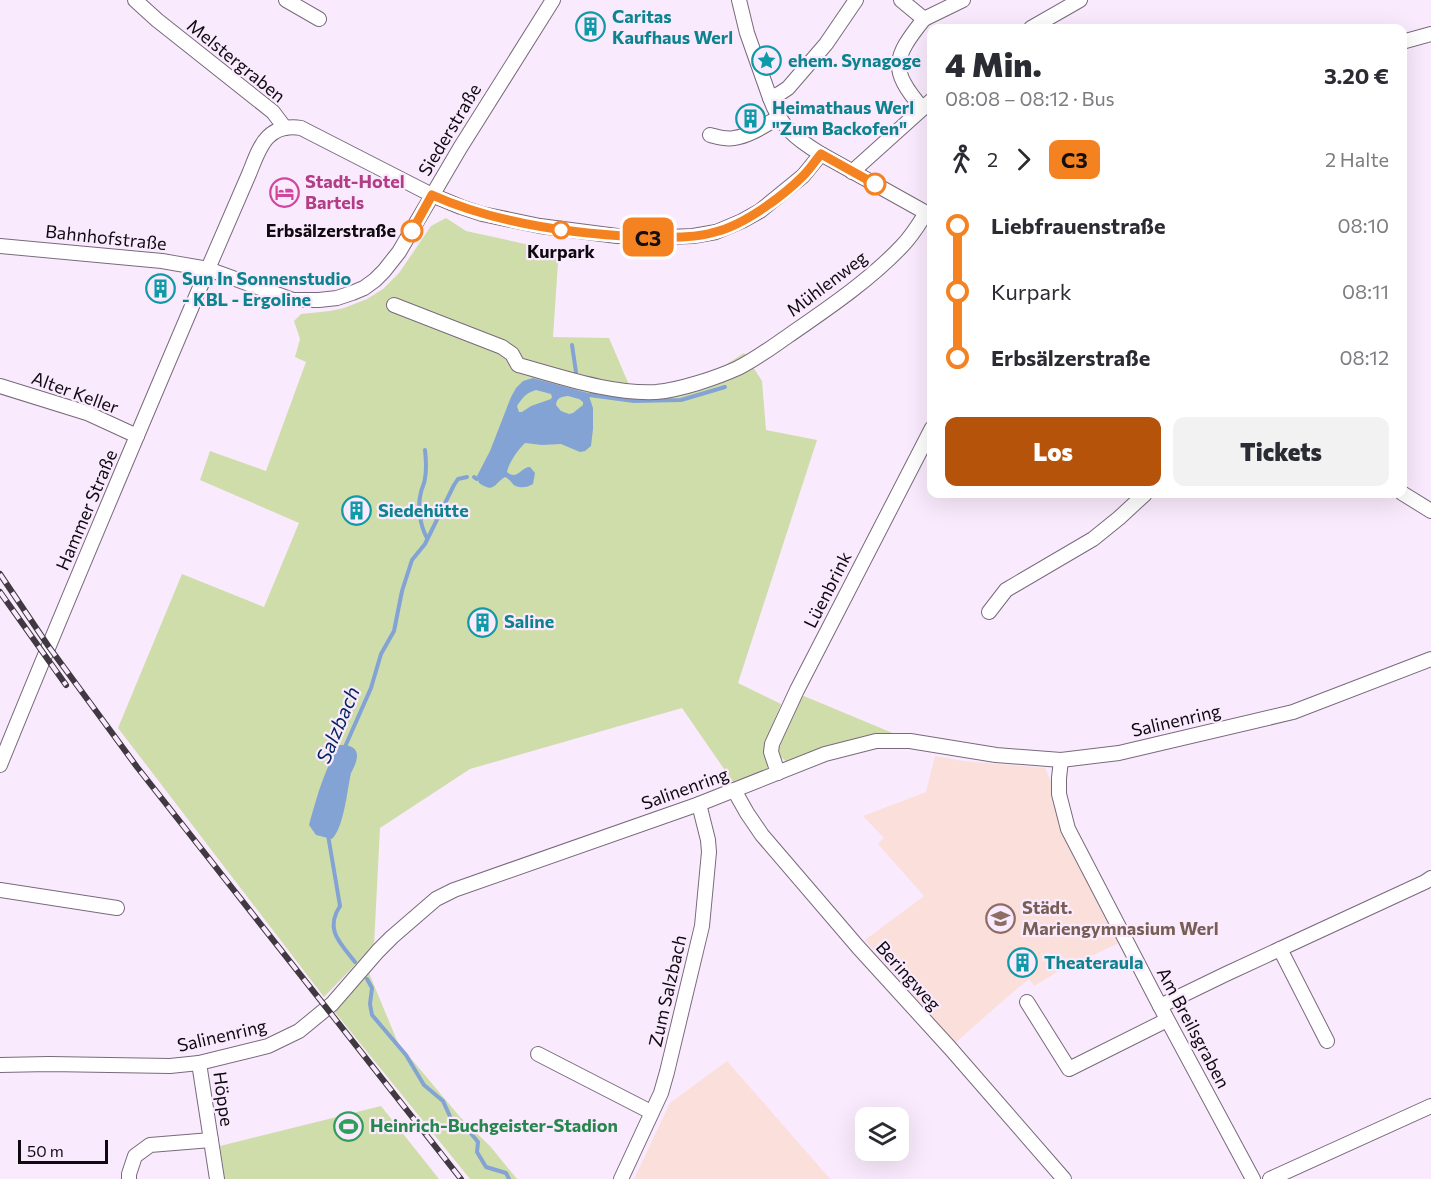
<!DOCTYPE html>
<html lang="de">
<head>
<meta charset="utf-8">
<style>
	body { margin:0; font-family:Commissioner,sans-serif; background:#f2f2f3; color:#2b2b33; height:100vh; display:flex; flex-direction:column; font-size:22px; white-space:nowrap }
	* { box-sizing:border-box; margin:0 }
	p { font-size:20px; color:#7c7c81 }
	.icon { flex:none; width:33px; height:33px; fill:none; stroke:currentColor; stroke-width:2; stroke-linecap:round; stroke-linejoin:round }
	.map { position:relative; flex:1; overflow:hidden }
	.sheet { position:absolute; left:927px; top:24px; width:480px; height:474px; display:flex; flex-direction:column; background:#fff; border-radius:12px; box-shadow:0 6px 24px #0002 }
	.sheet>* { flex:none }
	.badge { padding:0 12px; border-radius:9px; font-size:21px; line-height:39px }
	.tools { position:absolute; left:855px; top:1107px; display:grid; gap:12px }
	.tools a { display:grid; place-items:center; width:54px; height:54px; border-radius:12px; background:#fff; box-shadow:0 6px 24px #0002; font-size:30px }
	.scale { position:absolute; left:18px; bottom:15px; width:90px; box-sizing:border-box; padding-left:6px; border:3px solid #0f0a10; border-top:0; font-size:16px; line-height:21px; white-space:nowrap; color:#0f0a10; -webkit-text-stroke:4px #faeafd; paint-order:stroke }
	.map>.badge { position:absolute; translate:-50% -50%; box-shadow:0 0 0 3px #fff }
	.legs { display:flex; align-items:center; gap:9px; height:66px; padding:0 18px; font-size:20px }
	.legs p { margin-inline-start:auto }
	.overview { display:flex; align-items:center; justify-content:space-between; height:102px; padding:0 18px }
	h1 { font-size:33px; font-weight:800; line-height:45px }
	.button { display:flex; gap:12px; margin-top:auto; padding:12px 18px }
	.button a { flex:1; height:69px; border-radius:12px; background:#b45309; color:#fff; font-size:24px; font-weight:800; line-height:69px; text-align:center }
	.button a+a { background:#f2f2f3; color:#2b2b33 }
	ul { padding:0 18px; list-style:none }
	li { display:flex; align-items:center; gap:21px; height:66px; font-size:22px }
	li i { display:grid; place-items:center; width:9px; height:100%; margin:0 8px; background:currentColor }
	li i::after { content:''; width:15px; height:15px; margin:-8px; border:4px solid; border-radius:50%; background:#fff }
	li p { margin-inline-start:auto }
	li:first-child i { background:linear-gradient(#0000 50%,currentColor 0) }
	li:last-child i { background:linear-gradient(currentColor 50%,#0000 0) }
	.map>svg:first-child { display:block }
	.education { fill:#fadfdb }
	.green { fill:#cfddab }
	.water { fill:#84a3d5; fill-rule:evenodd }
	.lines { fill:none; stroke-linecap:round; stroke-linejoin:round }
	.stream { stroke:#84a3d5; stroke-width:4 }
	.minor-casing { stroke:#786a7b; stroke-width:16 }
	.minor { stroke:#fff; stroke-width:14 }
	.rail-casing { stroke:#403941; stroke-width:6 }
	.rail { stroke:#faeafd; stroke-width:4; stroke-dasharray:11; stroke-linecap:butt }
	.line-1-casing { stroke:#fff; stroke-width:14 }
	.line-1 { stroke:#f58220; stroke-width:9 }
	.stop-1-dot { fill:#fff; stroke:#f58220; stroke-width:3 }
	.labels { text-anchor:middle; stroke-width:4.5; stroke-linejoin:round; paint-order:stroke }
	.culture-label { font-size:18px; font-weight:bold; fill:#0d838f; stroke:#faeafd; text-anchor:start }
	.street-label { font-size:18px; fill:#0f0a10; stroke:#faeafd }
	.hotel-label { font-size:18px; font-weight:bold; fill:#b23c85; stroke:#faeafd; text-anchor:start }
	.stop-label { font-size:18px; font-weight:bold; fill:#0f0a10; stroke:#faeafd; text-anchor:end }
	.education-label { font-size:18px; font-weight:bold; fill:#785e54; stroke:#faeafd; text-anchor:start }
	.leisure-label { font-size:18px; font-weight:bold; fill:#27864d; stroke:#faeafd; text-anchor:start }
	.water-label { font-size:20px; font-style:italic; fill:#00255f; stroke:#faeafd }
</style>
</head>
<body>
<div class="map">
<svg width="1431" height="1179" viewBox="0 0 1431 1179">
	<rect width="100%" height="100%" fill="#faeafd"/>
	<g class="education">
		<polygon points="935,756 963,761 1045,768 1052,784 1061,832 1119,943 1057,972 1034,986 1029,979 1013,992 955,1043 865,940 924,896 878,844 884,838 863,816 926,792"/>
		<polygon points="727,1061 830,1179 634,1179 670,1103"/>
	</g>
	<g class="green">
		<polygon points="446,218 466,231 544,248 559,248 553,337 609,338 630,387 669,387 707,377 744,353 762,381 766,430 817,440 738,683 781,704 764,746 769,761 767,769 733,782 682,708 470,769 380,828 374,945 324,997 118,728 182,574 264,607 299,523 200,480 210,451 266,471 306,362 295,357 300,339 294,321 301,314 330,311 344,308 367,299 383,289 399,273 431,226"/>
		<path d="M799 694 895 734 864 738 790 763C782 760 778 755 777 746Z"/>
		<polygon points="369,973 398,1043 460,1117 490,1146 517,1179 470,1179 334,1011"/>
		<polygon points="381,1106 439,1179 225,1179 220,1146"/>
	</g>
	<g class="water">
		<path d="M533 378 588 393 593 408V429L591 446 585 451 580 452 561 444 542 445 525 443C518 450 509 462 507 472 517 481 521 467 530 467L535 473 533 484C527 488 516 489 512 483 510 481 508 478 505 477 494 483 495 494 479 483L477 476 490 451 511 397 516 388 523 381ZM536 390 551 394 552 397 551 399 531 406 522 412H519L517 406C523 397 526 393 536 390ZM568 396 579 399 583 402V405L573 413 569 414 561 411 556 405C557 397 561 397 568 396Z"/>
		<path d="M339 745C361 744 360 757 351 773 347 791 344 827 332 839L316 835 309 825C317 796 324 771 339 745Z"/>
	</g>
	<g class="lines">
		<g class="stream">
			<polyline points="572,345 576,372"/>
			<polyline points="589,395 634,401 681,400 725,387"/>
			<path d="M425 450C426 460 427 469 425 478 425 483 422 487 421 492 417 507 420 525 427 538"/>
			<polyline points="474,477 477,479"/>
			<polyline points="344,749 371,688 381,654 394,631 402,591 412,560 425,544 454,485 458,479 467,477"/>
			<path d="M328 835 340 906C324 930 341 944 355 962"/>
			<polyline points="367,979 372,988 370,1004 372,1015 406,1055 424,1085 443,1101 453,1123 469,1131 478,1142 477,1152 486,1167 506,1173 509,1179"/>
		</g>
		<defs>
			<g id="minor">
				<polyline points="135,0 157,20 273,112 285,128"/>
				<polyline points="286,0 319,19"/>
				<path d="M739 0 747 33 770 98C780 126 796 139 821 154L932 216"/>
				<path d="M901 0 924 19C893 58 889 69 922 108"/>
				<polyline points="924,19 963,0"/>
				<polyline points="1031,28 1080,0"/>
				<polyline points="1402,42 1431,34"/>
				<polyline points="770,98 779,94 788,88 826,44 856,0"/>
				<path d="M710 135C718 137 726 140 734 138 750 136 765 125 779 117"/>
				<polyline points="852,172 932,100"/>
				<polyline points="0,246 162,261 208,269 293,300 319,300 337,298 352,293 364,288 375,280 384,271 399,252 460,148 553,0"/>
				<path d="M394 305 502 347 512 354 518 365C563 377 609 394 656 392 680 390 716 378 738 368 756 359 772 347 788 336 827 309 870 280 902 246 912 236 919 224 926 213"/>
				<polyline points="0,386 87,413 137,436"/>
				<polyline points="1402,493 1431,511"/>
				<polyline points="989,612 1006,590 1093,539 1119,518 1145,494"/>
				<polyline points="1061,760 1059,778 1059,794 1068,829 1160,1006 1253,1179"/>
				<path d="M0 765C66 602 135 440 204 278 219 243 234 208 249 174 254 162 259 146 268 137 277 128 290 126 301 128L432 195 461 207 482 214 540 226 617 236 668 237 693 236 716 232 742 221 760 211 803 176 821 154"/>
				<polyline points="778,773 771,752 772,744 797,690 932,428"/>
				<polyline points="734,790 747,813 762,835 858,947 950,1048 1064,1179"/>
				<polyline points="0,890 117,908"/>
				<polyline points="1280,949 1327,1041"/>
				<polyline points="1027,1002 1069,1069 1167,1020"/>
				<polyline points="1160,1006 1226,974 1425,882 1431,878"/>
				<polyline points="538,1054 651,1112"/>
				<polyline points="199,1063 217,1179"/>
				<polyline points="0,1065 49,1064 170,1066 199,1063 268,1046 299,1031 332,1004 378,951 392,937 436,899 454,890 699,804 825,754 876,741 910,741 996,755 1061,760 1119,753 1293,712 1431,659"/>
				<polyline points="129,1179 129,1174 135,1156 150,1145 211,1140"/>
				<polyline points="621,1179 661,1093 667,1072 702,926 709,852 708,840 699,804"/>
				<polyline points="1270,1179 1431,1106"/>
			</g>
		</defs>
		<use href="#minor" class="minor-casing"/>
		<use href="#minor" class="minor"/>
		<defs>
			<g id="rail">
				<polyline points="0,574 49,647 137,767 461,1179"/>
				<polyline points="0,592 66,685"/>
			</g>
		</defs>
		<use href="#rail" class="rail-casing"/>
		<use href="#rail" class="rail"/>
	</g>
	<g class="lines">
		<defs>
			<path id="line-1" d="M412 231 432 195C497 224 572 234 642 237 666 237 692 239 715 232 744 225 783 196 803 176 810 169 815 161 821 154L875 184"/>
		</defs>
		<use href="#line-1" class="line-1-casing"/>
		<use href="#line-1" class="line-1"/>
	</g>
	<defs>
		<symbol id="building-ring" viewBox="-11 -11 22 22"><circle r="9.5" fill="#faeafd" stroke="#0f9aa8" stroke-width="1.5"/><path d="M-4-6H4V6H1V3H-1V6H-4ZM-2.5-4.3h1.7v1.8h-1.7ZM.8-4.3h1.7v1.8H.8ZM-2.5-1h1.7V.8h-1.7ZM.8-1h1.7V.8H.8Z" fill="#0f9aa8"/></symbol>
		<symbol id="sight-ring" viewBox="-11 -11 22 22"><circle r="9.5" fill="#faeafd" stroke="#0f9aa8" stroke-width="1.5"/><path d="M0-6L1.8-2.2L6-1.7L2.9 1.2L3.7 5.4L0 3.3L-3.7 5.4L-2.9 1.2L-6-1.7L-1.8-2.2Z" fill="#0f9aa8"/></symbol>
		<symbol id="hotel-ring" viewBox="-11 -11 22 22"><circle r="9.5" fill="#faeafd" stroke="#d1479c" stroke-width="1.5"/><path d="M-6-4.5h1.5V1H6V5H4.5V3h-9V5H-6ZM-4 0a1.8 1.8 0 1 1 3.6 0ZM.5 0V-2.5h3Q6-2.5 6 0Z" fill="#d1479c"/></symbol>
		<symbol id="school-ring" viewBox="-11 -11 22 22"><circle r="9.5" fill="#faeafd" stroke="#8d6e63" stroke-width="1.5"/><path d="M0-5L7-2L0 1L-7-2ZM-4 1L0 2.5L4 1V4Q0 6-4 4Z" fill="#8d6e63"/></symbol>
		<symbol id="stadium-ring" viewBox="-11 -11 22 22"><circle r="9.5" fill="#faeafd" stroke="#2e9e5b" stroke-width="1.5"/><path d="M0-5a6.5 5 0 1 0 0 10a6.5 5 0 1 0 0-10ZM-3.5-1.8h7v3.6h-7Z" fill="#2e9e5b"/></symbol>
	</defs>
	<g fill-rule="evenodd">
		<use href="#building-ring" x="574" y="10" width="33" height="33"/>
		<use href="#sight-ring" x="750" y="44" width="33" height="33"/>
		<use href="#building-ring" x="734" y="102" width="33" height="33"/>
		<use href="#hotel-ring" x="268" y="176" width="33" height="33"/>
		<use href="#building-ring" x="144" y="272" width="33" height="33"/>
		<use href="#building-ring" x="340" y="494" width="33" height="33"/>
		<use href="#building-ring" x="466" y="606" width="33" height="33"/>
		<use href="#school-ring" x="984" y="902" width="33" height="33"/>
		<use href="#building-ring" x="1006" y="946" width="33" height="33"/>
		<use href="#stadium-ring" x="332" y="1110" width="33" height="33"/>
	</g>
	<g class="stop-1-dot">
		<circle cx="875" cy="184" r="10"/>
		<circle cx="561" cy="230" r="8"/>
		<circle cx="412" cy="231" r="10"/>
	</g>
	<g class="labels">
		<g class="culture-label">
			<text x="612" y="23">Caritas<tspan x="612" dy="21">Kaufhaus Werl</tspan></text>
			<text x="788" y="67">ehem. Synagoge</text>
			<text x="772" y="114">Heimathaus Werl<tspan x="772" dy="21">"Zum Backofen"</tspan></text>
			<text x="182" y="285">Sun In Sonnenstudio<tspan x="182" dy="21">- KBL - Ergoline</tspan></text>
			<text x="378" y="517">Siedehütte</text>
			<text x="504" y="628">Saline</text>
			<text x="1044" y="969">Theateraula</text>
		</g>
		<g class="street-label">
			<text transform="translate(236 61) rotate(39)" y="6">Melstergraben</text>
			<text transform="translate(450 130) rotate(-59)" y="6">Siederstraße</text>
			<text transform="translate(106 238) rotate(6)" y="6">Bahnhofstraße</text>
			<text transform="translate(827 284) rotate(-37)" y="6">Mühlenweg</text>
			<text transform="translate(75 393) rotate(20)" y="6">Alter Keller</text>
			<text transform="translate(87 510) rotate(-67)" y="6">Hammer Straße</text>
			<text transform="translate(828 590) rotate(-63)" y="6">Lüenbrink</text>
			<text transform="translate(1176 721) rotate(-13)" y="6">Salinenring</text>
			<text transform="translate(685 789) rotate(-20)" y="6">Salinenring</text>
			<text transform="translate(908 976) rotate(48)" y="6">Beringweg</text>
			<text transform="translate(668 991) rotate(-77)" y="6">Zum Salzbach</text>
			<text transform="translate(1193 1028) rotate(62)" y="6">Am Breilsgraben</text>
			<text transform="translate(222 1036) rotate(-13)" y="6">Salinenring</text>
			<text transform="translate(223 1099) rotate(82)" y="6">Höppe</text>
		</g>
		<g class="hotel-label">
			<text x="305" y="188">Stadt-Hotel<tspan x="305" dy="21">Bartels</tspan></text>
		</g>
		<g class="stop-label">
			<text x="396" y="237">Erbsälzerstraße</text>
			<text x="561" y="258" text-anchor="middle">Kurpark</text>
		</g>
		<g class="education-label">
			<text x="1022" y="914">Städt.<tspan x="1022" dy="21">Mariengymnasium Werl</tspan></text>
		</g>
		<g class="leisure-label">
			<text x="370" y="1132">Heinrich-Buchgeister-Stadion</text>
		</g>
		<g class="water-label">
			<text transform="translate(338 725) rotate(-67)" y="7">Salzbach</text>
		</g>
	</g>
</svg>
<div class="tools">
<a><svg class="icon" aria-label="layers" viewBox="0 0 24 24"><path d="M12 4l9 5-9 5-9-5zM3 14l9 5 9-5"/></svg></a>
</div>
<div class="scale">50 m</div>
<b class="badge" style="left:648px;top:237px;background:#f58220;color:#111">C3</b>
<section class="sheet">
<div class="overview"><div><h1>4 Min.</h1><p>08:08 – 08:12 · Bus</p></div><b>3.20 €</b></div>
<div class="legs"><svg class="icon" aria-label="walk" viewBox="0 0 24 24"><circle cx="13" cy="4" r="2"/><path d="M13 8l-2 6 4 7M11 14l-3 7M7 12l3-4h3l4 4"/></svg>2<svg class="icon" aria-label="forward" viewBox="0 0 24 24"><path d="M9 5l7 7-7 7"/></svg><b class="badge" style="background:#f58220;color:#111">C3</b><p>2 Halte</p></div>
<ul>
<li><i style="color:#f58220"></i><b>Liebfrauenstraße</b><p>08:10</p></li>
<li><i style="color:#f58220"></i><span>Kurpark</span><p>08:11</p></li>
<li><i style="color:#f58220"></i><b>Erbsälzerstraße</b><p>08:12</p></li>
</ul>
<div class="button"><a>Los</a><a>Tickets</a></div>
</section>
</div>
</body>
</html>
